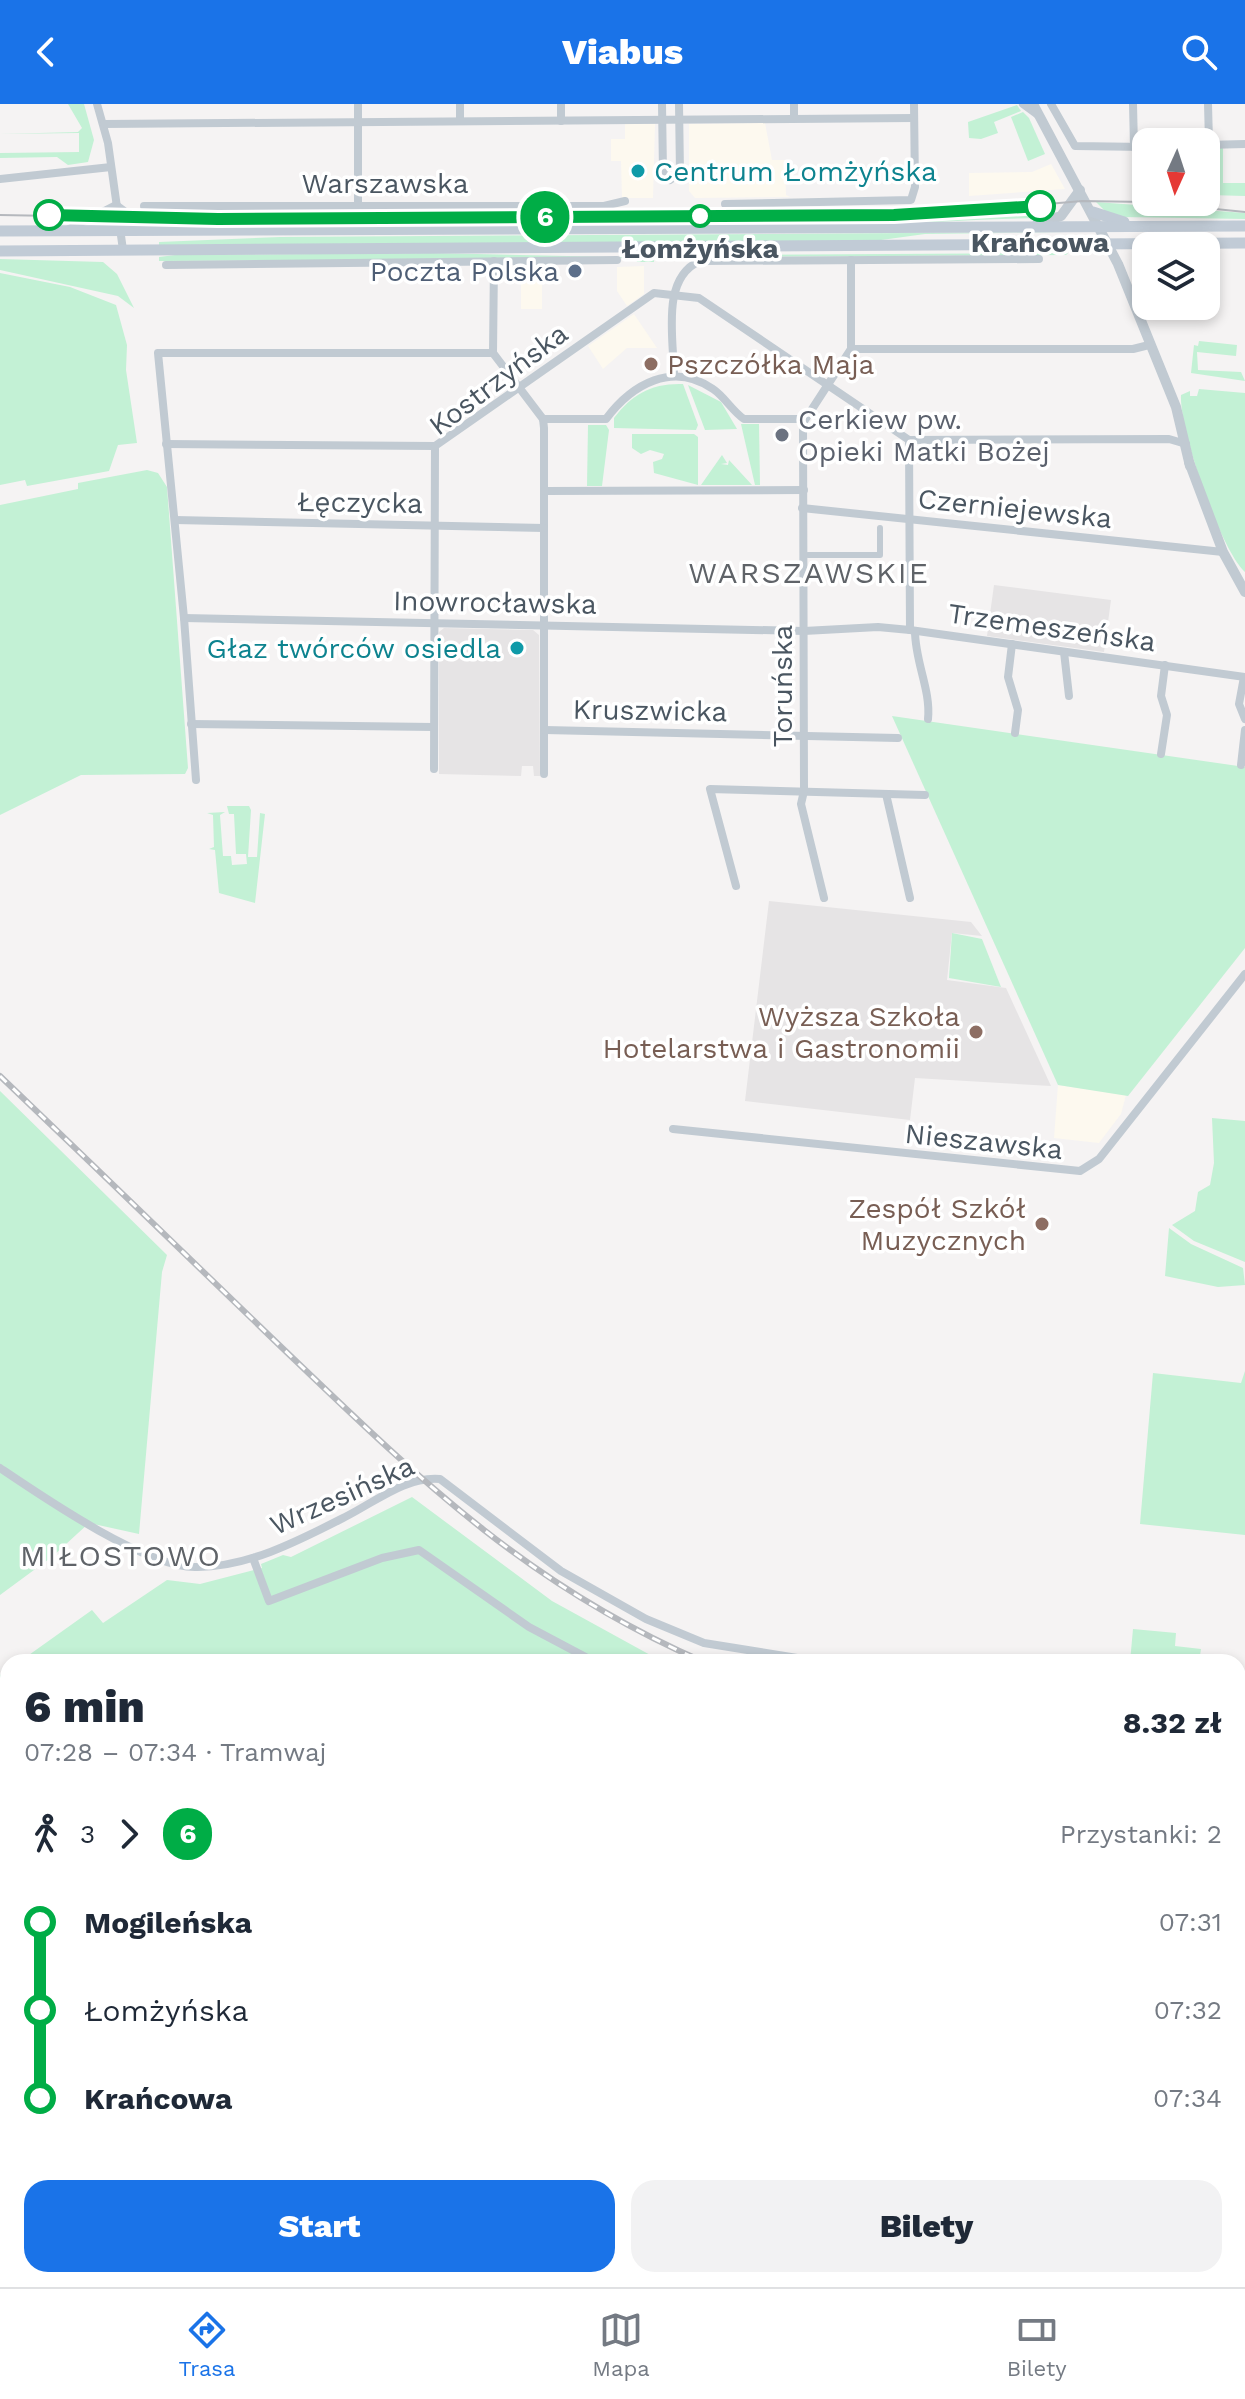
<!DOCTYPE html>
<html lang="pl">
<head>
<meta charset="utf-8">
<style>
	body { margin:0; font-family:"Work Sans",sans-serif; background:#f2f2f3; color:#1f2937; height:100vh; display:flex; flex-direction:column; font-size:30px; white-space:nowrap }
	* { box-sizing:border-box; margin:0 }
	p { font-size:26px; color:#747a83 }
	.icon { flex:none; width:44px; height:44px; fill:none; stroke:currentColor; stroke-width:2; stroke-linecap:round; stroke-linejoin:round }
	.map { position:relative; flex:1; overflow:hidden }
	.drawer { position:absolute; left:0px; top:1550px; width:1246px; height:634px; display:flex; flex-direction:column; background:#fff; border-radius:24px 24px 0 0; box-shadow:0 4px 12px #0003 }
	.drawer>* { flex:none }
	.badge { padding:0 16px; border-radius:26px; font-size:28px; line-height:52px }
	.needle { width:52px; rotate:183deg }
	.fabs { position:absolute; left:1132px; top:24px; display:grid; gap:16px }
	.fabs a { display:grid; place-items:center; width:88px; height:88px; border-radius:16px; background:#fff; box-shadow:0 4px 12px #0003; font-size:40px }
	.map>.badge { position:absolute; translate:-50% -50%; box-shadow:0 0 0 4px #fff }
	.legs { display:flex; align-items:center; gap:12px; height:88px; padding:0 24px; font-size:26px }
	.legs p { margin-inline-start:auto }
	.headline { display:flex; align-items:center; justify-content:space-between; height:136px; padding:0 24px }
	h1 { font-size:44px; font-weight:800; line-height:60px }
	.button { display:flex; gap:16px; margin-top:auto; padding:16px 24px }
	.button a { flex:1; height:92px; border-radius:24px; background:#1a73e8; color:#fff; font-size:32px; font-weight:800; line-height:92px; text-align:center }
	.button a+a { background:#f2f2f3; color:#1f2937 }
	ul { padding:0 24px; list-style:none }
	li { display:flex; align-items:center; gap:28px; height:88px; font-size:30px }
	li i { display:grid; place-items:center; width:12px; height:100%; margin:0 10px; background:currentColor }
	li i::after { content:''; width:20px; height:20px; margin:-10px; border:6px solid; border-radius:50%; background:#fff }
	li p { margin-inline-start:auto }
	li:first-child i { background:linear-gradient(#0000 50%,currentColor 0) }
	li:last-child i { background:linear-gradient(currentColor 50%,#0000 0) }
	header { display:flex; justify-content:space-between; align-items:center; height:104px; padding:0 24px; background:#1a73e8; color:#fff; font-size:36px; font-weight:800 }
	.tab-bar { display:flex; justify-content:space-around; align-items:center; height:112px; border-top:2px solid #e0e1e3; background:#fff; font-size:22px; color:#747a83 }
	.tab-bar a { display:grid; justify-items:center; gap:4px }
	.tab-bar .active { color:#1a73e8 }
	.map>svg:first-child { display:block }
	.commercial { fill:#fdf9ef }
	.education { fill:#e6e4e5 }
	.green { fill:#c3f1d5 }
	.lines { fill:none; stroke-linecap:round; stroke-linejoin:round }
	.river { stroke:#90daee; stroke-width:16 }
	.pedestrian { stroke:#c1cad2; stroke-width:6 }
	.minor { stroke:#c1cad2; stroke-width:8 }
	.tertiary { stroke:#c1cad2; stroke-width:10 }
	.secondary { stroke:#c1cbd6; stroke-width:11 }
	.tram { stroke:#b5b8bd; stroke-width:2 }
	.rail-casing { stroke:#b5b8bd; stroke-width:6 }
	.rail { stroke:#fff; stroke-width:3; stroke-dasharray:9; stroke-linecap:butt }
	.line-1-casing { stroke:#fff; stroke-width:18 }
	.line-1 { stroke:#00ad46; stroke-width:12 }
	.culture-dot { fill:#0f9aa8; stroke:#fff; stroke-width:3 }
	.stop-1-dot { fill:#fff; stroke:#00ad46; stroke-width:4 }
	.service-dot { fill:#5c6f8a; stroke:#fff; stroke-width:3 }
	.education-dot { fill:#8d6e63; stroke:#fff; stroke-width:3 }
	.worship-dot { fill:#6b7280; stroke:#fff; stroke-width:3 }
	.labels { text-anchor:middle; stroke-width:7; stroke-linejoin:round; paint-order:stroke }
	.culture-label { font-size:28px; fill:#0d838f; stroke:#fff; text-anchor:start }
	.street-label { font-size:28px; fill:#4a5661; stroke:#fff }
	.stop-label { font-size:28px; font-weight:bold; fill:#4a5661; stroke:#fff }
	.service-label { font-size:28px; fill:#4e5e75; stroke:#fff; text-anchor:end }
	.education-label { font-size:28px; fill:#785e54; stroke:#fff; text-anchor:end }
	.worship-label { font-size:28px; fill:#5b616d; stroke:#fff; text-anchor:start }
	.neighbourhood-label { font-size:30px; letter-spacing:2px; fill:#5f6368; stroke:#fff }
</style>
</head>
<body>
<header><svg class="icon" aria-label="back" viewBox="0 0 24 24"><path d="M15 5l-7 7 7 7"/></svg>Viabus<svg class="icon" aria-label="search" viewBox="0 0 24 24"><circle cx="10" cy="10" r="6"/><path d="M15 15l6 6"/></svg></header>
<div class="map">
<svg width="1245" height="2183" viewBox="0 0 1245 2183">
	<rect width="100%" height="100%" fill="#f5f3f3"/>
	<g class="commercial">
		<polygon points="765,19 772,56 785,56 786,91 790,93 695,94 689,87 689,20"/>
		<polygon points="625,20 655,20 653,94 622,94 621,57 611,57 611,35 625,35"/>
		<polygon points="1051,60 1065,85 969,92 969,69 1032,68"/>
		<polygon points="644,162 644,190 627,202 617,187 617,163"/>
		<rect x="521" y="163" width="21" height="42"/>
		<polygon points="634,210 657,244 627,244 603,265 588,242"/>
		<polygon points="1058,981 1126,991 1121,1010 1099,1039 1054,1034"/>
	</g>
	<g class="education">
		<polygon points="994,481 1111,496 1104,548 987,532"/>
		<polygon points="444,524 533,526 539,531 540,672 534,672 533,662 522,662 521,672 439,670 439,528"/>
		<polygon points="769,797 971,818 982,832 952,829 947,876 1006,884 1051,982 915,974 910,1016 745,997"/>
	</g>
	<g class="green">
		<polygon points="68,0 84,0 94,36 88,58 68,61 57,53 0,54 0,49 79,48 79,29 0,30 78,28 82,24"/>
		<polygon points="1017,1 1021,7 994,18 998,29 981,35 969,34 968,18"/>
		<polygon points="1023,8 1029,14 1045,50 1028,57 1011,13"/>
		<polygon points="1214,44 1223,44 1223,79 1245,79 1245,92 1209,91"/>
		<polygon points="1096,98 1245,109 1245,115 1122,113 1107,109"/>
		<path d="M1006 107 1007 110H1057L1043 114C941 115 838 128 736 117V113L930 112Z"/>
		<polygon points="649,114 650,120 283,124 159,119 159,116"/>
		<polygon points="1067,128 925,130 874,137 159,141 159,138 280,133"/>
		<polygon points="432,149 662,154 654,154 654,158 637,158 636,154 159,157 159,153 175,151"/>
		<polygon points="1068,149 1066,151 706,153 712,151"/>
		<polygon points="0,155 103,158 117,170 134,204 118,192 0,166"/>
		<polygon points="0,169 70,183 116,201 127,241 126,266 137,339 118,341 109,367 27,382 25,376 0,381"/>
		<polygon points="1199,237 1237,241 1236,252 1197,248 1198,266 1241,268 1245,277 1191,269 1194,241 1198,242"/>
		<path d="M683 280 698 321 696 326 614 324V314C632 290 652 279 683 280Z"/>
		<polygon points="688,281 721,298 737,325 705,326"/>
		<path d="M1199 285 1245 289V468C1220 445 1179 325 1181 291L1190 287V292H1197Z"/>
		<polygon points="741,320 759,320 760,381 755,381"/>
		<polygon points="588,321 606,321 609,326 602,382 587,382"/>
		<polygon points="632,330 694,330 698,333 698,381 654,369 653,358 662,355 664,350 650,346 641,350 632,344"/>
		<polygon points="722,351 727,359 721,360 728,361 729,356 752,381 701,381"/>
		<polygon points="147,366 158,369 167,383 188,664 185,670 81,671 0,711 0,401 78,385 78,379"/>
		<polygon points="892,612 1245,663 1245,844 1128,992 1058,981"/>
		<polygon points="227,702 249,702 251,706 248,753 257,753 260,709 265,710 255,799 219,789 215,746 209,745 214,743 213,711 207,709 225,708 220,711 223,752 231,752 232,761 247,760 246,750 236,750 234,710 229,710"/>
		<polygon points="952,829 982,835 1001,883 949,874"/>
		<polygon points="0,987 167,1151 162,1168 139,1430 89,1419 53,1452 0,1491"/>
		<polygon points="1212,1014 1245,1017 1245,1158 1194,1137 1172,1121 1195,1107 1198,1088 1210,1081 1214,1059"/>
		<polygon points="1169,1124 1191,1140 1243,1164 1245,1181 1218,1183 1165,1172"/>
		<polygon points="1245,1267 1245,1431 1140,1420 1153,1269 1241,1279"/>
		<polygon points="412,1393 552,1497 663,1558 19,1558 92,1506 103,1519 167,1476 200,1480 262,1464 261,1460 283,1451 291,1453"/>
		<polygon points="1133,1525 1176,1529 1175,1542 1201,1545 1199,1558 1130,1558"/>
		<polygon points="8,1566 8,1898 4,1904 8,1945 8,2143 0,2147 0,1571"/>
	</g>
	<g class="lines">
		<g class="river">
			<polyline points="1238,2091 1245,2094"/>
			<polyline points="635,2183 649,2176"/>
		</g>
		<polyline class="pedestrian" points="808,451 880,451 880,424"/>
		<g class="minor">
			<polyline points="97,0 108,39 123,146"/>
			<polyline points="358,0 358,103"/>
			<polyline points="662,0 663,68 670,76 680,69 679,0"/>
			<polyline points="1023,0 1038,11"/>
			<polyline points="1051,0 1075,42 1146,43"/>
			<polyline points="1133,0 1134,43"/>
			<polyline points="1208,0 1210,76"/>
			<polyline points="794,14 794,0"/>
			<polyline points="460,17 460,0"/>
			<polyline points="561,17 561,0"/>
			<polyline points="104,20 914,14"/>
			<polyline points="1206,41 1245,40"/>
			<polyline points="0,75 111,63"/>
			<polyline points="725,100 911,96 915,83 914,0"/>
			<polyline points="116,101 150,126"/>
			<polyline points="144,102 604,102 625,97"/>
			<polyline points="67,126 116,101"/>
			<polyline points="494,157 493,249 543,315 544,324 544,670"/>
			<polyline points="166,161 617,156"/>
			<polyline points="851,245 1133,245 1149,241"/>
			<path d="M674 272C674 236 660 174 700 157L1039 155"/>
			<path d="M543 315H606C632 280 673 257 713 285 725 293 732 307 744 315H804"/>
			<polyline points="909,336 1169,335 1186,340"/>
			<polyline points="166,340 435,342"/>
			<polyline points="545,387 804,386"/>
			<polyline points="802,404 1223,448"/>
			<polyline points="175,416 544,424"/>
			<polyline points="184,514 804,527 878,523 910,526 1245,573"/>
			<path d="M915 527C915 558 931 586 928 615"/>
			<polyline points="1012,540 1008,573 1018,606 1015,629"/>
			<polyline points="1064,548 1069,592"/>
			<polyline points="1244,573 1239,600 1245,615"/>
			<polyline points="191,620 433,623"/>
			<polyline points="545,626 898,634"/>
			<polyline points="1161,650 1167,611 1161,592 1165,561"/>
			<polyline points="1241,661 1245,626"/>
			<polyline points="434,665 435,342 654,189 699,194 909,336 910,526"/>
			<polyline points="196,676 184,514 158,249 493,249"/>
			<polyline points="886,690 910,794"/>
			<polyline points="736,782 710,685 925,691"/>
			<polyline points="824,794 801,700 804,687 803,319 851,245 851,156"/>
			<polyline points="673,1025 1080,1067 1099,1055 1245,870"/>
			<path d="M0 1364C43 1393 145 1463 195 1463 247 1464 300 1436 345 1413 375 1398 406 1372 440 1375L561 1467 646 1515 704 1539 822 1558"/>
			<polyline points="253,1454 269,1497 382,1454 419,1446 529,1523 595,1558"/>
			<polyline points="1238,1593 1245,1592"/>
			<polyline points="1124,2183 1129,2176"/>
		</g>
		<g class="tertiary">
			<polyline points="1033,0 1118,160 1176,303 1190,362"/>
			<polyline points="1037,120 1061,112 1080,86"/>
			<polyline points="1136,198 1138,167 1146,154"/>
			<polyline points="1189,358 1223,448 1245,488"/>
			<polyline points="1238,1982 1245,1981"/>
			<polyline points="91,2183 108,2176"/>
		</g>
		<g class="secondary">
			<polyline points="1093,108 1124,118"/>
			<polyline points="0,127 1245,122"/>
			<polyline points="0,147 1245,139"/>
		</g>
		<g class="tram">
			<polyline points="1147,98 1245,108"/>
			<polyline points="0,111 218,115 930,110 1082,97 1146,98"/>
		</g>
		<defs>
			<g id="rail">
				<path d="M0 972C92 1060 184 1149 275 1237 414 1370 524 1480 704 1558"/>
				<polyline points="1238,1612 1245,1610"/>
				<polyline points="1238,1647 1245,1644"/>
				<polyline points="987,2176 988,2183"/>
				<polyline points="29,2183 45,2176"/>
			</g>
		</defs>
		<use href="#rail" class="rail-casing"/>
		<use href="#rail" class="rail"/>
	</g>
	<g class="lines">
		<defs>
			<polyline id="line-1" points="49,111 218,115 894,111 1040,102"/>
		</defs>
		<use href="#line-1" class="line-1-casing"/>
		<use href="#line-1" class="line-1"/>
	</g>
	<g class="culture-dot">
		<circle cx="638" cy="67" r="8"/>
		<circle cx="517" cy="544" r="8"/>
	</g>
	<g class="stop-1-dot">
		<circle cx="1040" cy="102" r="14"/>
		<circle cx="49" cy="111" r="14"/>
		<circle cx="700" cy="112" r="10"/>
	</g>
	<circle class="service-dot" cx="575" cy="167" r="8"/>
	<g class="education-dot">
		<circle cx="651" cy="260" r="8"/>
		<circle cx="976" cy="928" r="8"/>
		<circle cx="1042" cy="1120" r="8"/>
	</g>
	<circle class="worship-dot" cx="782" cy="331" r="8"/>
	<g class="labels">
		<g class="culture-label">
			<text x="654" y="77">Centrum Łomżyńska</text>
			<text x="501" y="554" text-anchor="end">Głaz twórców osiedla</text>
		</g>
		<g class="street-label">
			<text x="385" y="89">Warszawska</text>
			<text transform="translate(498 275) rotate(-37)" y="10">Kostrzyńska</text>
			<text transform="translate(360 398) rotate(1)" y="10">Łęczycka</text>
			<text transform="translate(1015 404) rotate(6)" y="10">Czerniejewska</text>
			<text transform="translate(495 498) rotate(1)" y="10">Inowrocławska</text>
			<text transform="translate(1052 523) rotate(8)" y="10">Trzemeszeńska</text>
			<text transform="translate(782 582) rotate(-90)" y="10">Toruńska</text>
			<text transform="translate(650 606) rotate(1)" y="10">Kruszwicka</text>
			<text transform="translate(984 1037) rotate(6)" y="10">Nieszawska</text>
			<text transform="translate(342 1391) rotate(-24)" y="10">Wrzesińska</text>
		</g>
		<g class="stop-label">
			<text x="1040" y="148">Krańcowa</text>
			<text x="700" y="154">Łomżyńska</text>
		</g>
		<g class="service-label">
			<text x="559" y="177">Poczta Polska</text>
		</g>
		<g class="education-label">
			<text x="667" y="270" text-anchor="start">Pszczółka Maja</text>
			<text x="960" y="922">Wyższa Szkoła<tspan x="960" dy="32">Hotelarstwa i Gastronomii</tspan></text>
			<text x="1026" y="1114">Zespół Szkół<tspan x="1026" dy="32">Muzycznych</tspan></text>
		</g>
		<g class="worship-label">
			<text x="798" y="325">Cerkiew pw.<tspan x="798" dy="32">Opieki Matki Bożej</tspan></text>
		</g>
		<g class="neighbourhood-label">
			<text x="809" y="479">WARSZAWSKIE</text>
			<text x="121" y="1462">MIŁOSTOWO</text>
		</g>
	</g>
</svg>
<div class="fabs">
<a><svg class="needle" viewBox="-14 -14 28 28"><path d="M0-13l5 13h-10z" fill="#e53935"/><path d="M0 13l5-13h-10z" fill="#747a83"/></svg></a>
<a><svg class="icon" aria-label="layers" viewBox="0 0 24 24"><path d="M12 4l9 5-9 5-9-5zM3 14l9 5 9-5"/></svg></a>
</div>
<b class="badge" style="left:545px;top:113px;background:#00ad46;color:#fff">6</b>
<section class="drawer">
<div class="headline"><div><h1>6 min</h1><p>07:28 – 07:34 · Tramwaj</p></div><b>8.32 zł</b></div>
<div class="legs"><svg class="icon" aria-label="walk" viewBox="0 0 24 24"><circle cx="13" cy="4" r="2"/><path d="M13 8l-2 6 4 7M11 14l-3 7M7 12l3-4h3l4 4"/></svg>3<svg class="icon" aria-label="forward" viewBox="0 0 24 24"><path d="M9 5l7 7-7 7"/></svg><b class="badge" style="background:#00ad46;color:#fff">6</b><p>Przystanki: 2</p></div>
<ul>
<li><i style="color:#00ad46"></i><b>Mogileńska</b><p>07:31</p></li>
<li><i style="color:#00ad46"></i><span>Łomżyńska</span><p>07:32</p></li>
<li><i style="color:#00ad46"></i><b>Krańcowa</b><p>07:34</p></li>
</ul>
<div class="button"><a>Start</a><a>Bilety</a></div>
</section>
</div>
<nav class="tab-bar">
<a class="active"><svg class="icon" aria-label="directions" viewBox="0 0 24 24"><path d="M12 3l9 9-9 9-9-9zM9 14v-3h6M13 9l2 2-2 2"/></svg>Trasa</a>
<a><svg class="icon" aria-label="map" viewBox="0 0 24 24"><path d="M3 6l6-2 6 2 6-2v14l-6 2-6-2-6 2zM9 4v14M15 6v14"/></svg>Mapa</a>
<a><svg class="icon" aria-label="tickets" viewBox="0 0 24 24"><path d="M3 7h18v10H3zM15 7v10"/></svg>Bilety</a>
</nav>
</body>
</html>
